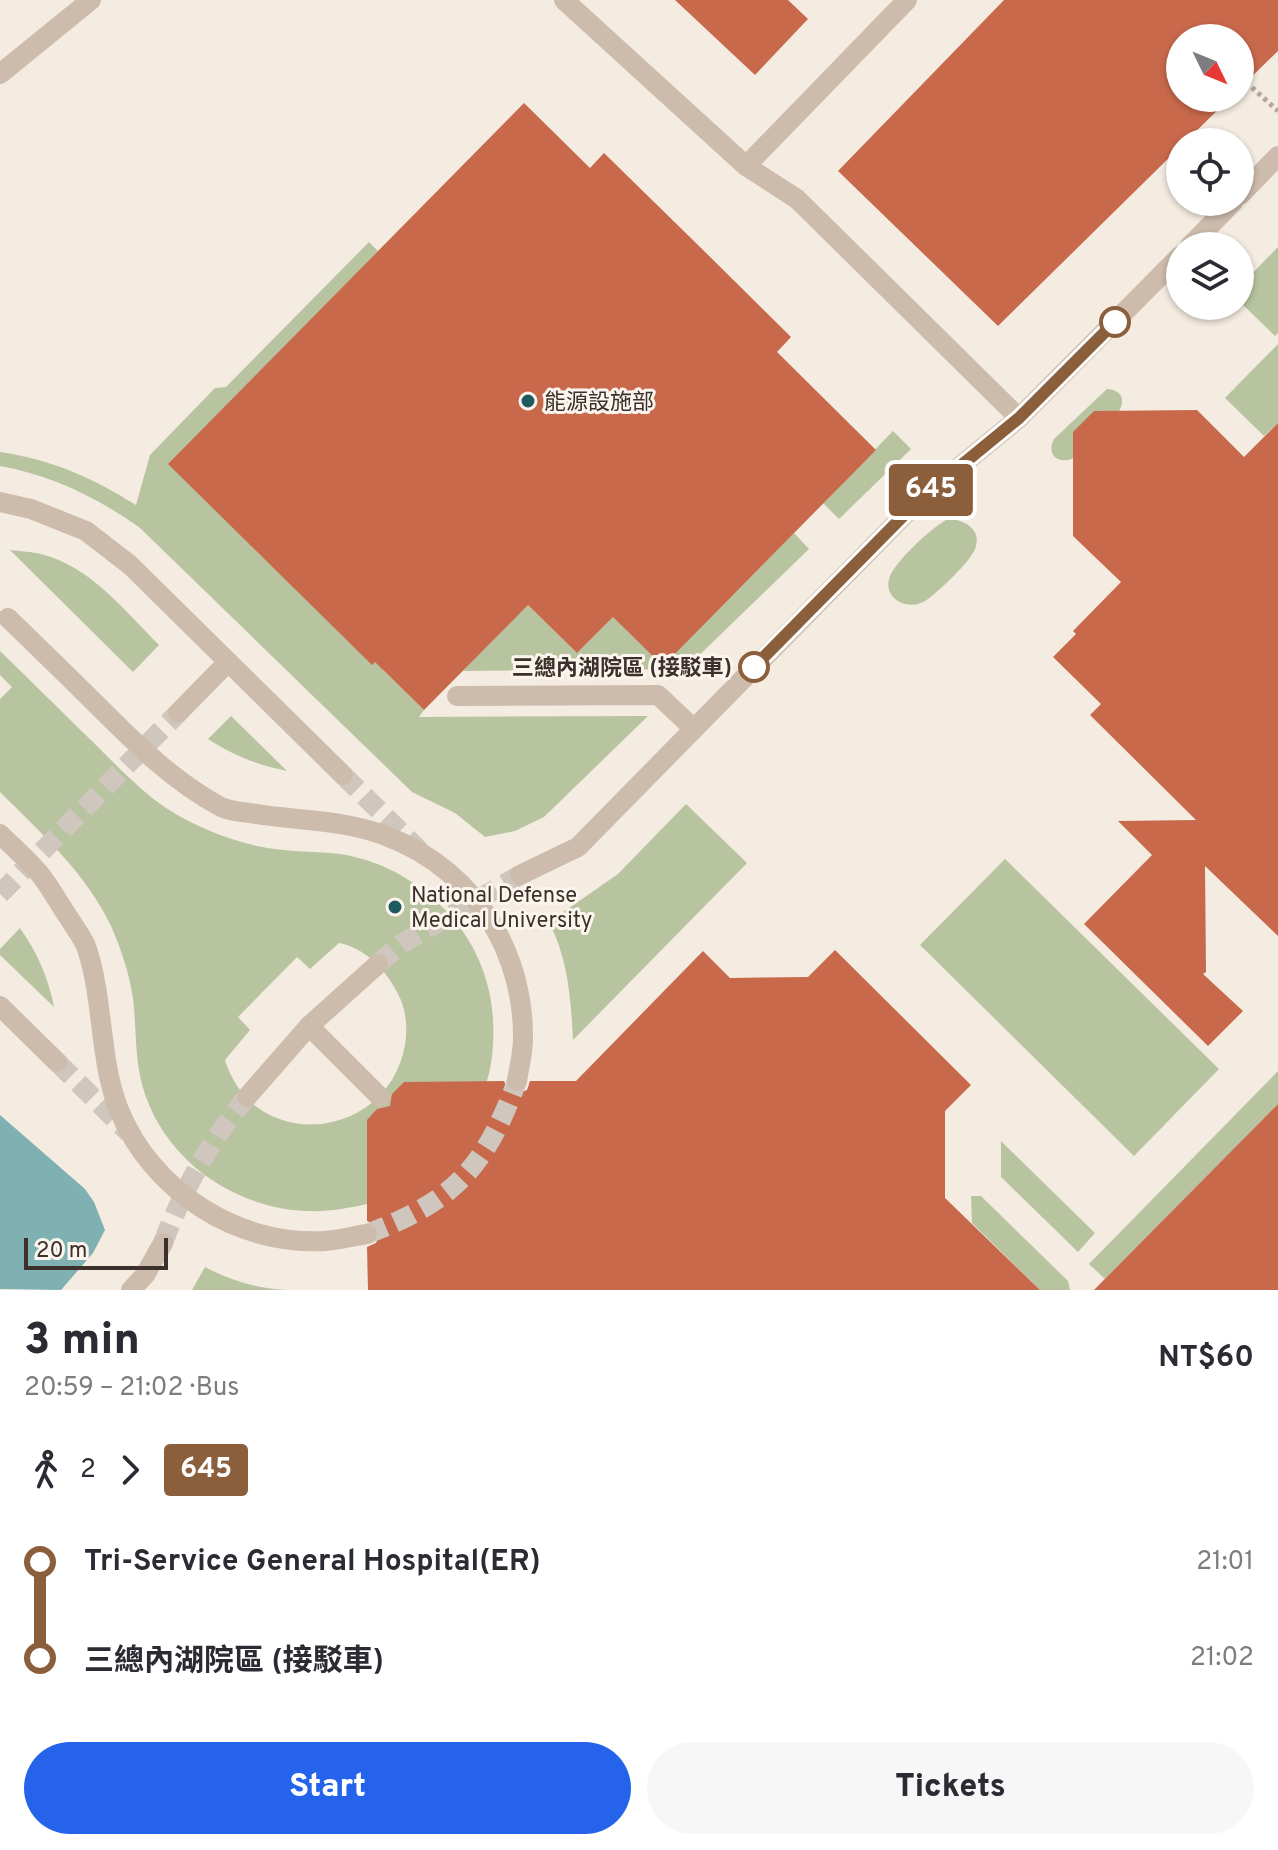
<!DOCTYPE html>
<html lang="en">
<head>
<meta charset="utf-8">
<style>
	body { margin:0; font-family:Overpass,"Noto Sans TC",sans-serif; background:#f7f7f7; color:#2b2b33; height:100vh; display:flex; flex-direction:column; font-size:30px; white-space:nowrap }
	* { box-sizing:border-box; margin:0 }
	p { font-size:26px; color:#7c7c81 }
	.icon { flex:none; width:44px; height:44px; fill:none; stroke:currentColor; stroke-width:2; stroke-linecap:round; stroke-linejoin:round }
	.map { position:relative; height:1290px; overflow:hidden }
	.side { display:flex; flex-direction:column; background:#fff; flex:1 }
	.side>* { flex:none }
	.badge { padding:0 16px; border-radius:6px; font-size:28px; line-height:52px }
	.needle { width:52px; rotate:133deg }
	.controls { position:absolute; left:1166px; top:24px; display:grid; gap:16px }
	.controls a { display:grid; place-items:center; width:88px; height:88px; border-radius:50%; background:#fff; box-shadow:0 2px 6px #0004; font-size:40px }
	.scale { position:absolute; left:24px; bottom:20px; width:144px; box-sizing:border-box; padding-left:8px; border:4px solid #3b302b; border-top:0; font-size:22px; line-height:28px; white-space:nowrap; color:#3b302b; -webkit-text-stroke:6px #fbf5ee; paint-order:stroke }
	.map>.badge { position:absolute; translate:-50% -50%; box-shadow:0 0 0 4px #fff }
	.legs { display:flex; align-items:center; gap:12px; height:88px; padding:0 24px; font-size:26px }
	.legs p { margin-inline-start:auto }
	.head { display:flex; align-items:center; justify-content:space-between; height:136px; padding:0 24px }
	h1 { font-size:44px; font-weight:800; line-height:60px }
	.button { display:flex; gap:16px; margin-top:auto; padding:16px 24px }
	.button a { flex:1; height:92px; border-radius:48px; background:#2563eb; color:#fff; font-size:32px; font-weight:800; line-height:92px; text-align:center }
	.button a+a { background:#f7f7f7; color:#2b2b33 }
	ul { padding:0 24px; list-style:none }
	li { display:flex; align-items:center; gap:28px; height:96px; font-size:30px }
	li i { display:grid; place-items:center; width:12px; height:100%; margin:0 10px; background:currentColor }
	li i::after { content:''; width:20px; height:20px; margin:-10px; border:6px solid; border-radius:50%; background:#fff }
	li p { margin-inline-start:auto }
	li:first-child i { background:linear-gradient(#0000 50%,currentColor 0) }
	li:last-child i { background:linear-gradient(currentColor 50%,#0000 0) }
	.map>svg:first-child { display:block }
	.green { fill:#b8c4a0; fill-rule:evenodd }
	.water { fill:#7fb0b2 }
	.building { fill:#c8694b }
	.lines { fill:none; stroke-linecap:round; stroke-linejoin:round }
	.minor-tunnel { stroke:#cfc6bd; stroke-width:20; stroke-dasharray:20 10; stroke-linecap:butt }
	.path { stroke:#b9a596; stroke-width:5; stroke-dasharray:4 4; stroke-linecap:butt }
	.minor { stroke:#cdbbac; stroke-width:20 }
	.minor-bridge { stroke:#cdbbac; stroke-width:20 }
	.line-1-casing { stroke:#fff; stroke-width:18 }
	.line-1 { stroke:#8b5e3c; stroke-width:12 }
	.stop-1-dot { fill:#fff; stroke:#8b5e3c; stroke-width:4 }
	.poi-dot { fill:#1f5a5e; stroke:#fbf5ee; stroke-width:3 }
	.labels { text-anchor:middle; stroke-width:6; stroke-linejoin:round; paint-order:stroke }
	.poi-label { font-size:22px; fill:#3b302b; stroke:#fbf5ee; text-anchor:start }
	.stop-label { font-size:22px; font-weight:bold; fill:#3b302b; stroke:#fbf5ee; text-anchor:end }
</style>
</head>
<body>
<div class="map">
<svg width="1278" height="1290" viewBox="0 0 1278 1290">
	<rect width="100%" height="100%" fill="#f4ebe1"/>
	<g class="green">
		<path d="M369 242 378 251 169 464 430 606 528 605 577 653 626 604 663 665 794 533 809 549 685 669 463 671 471 662 383 670 424 710 419 717 648 716 544 817 515 831 485 837 455 813 412 792 139 527C96 497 51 475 0 466V452C53 460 91 477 136 505L150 455 215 388 226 387Z"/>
		<polygon points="1278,247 1278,333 1275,336 1240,302 1240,286"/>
		<polygon points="1278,344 1278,423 1264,436 1225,398"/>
		<path d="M1107 389C1121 390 1126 399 1119 411L1074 458C1058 465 1046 455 1054 439Z"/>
		<polygon points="893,431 911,449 839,519 823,503"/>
		<path d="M948 519C964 519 983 530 975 549 970 562 940 590 928 599 911 613 881 600 890 576 897 560 932 527 948 519Z"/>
		<path d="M10 550C20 551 32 552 41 554 90 566 125 611 159 645L133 672Z"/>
		<path d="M0 651C33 683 65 715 98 747 119 768 141 791 166 808 192 825 226 839 257 846 284 852 312 851 340 854 386 861 426 886 455 921 478 949 491 984 493 1019 495 1063 488 1099 457 1131 438 1150 420 1175 398 1191 383 1202 359 1206 341 1209 260 1222 174 1175 146 1097 134 1065 137 1032 133 999 130 975 121 949 111 926 86 873 41 833 0 792V699L12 687 0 675ZM339 943C365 948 385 969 397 992 406 1008 408 1027 405 1045 388 1141 254 1155 225 1060L250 1030 238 1017 297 957 310 969Z"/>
		<path d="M231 716 287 771C257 765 233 755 208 739Z"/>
		<path d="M686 804 747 863 573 1040C571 999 568 959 549 922L618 874Z"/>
		<polygon points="1005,859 1219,1069 1134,1156 920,945"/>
		<path d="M20 928C38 954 48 977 54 1007L0 955V949Z"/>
		<polygon points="1278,1071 1278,1104 1105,1279 1089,1264"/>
		<polygon points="1001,1141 1095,1233 1078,1252 1001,1177"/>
		<polygon points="971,1196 981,1196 1068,1281 1070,1290 1040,1290 972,1223"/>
		<path d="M205 1267C229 1280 259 1289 287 1290H192Z"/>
	</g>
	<polygon class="water" points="0,1115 85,1189 94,1202 105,1230 93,1253 61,1290 0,1289"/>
	<g class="building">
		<polygon points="675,0 788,0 808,19 755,75"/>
		<polygon points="1004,0 1278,0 1278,51 1240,88 1240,38 1180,38 1180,98 1230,98 1185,142 1180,142 1180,147 998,326 838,171"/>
		<polygon points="524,103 590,168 604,153 700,247 791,337 777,352 876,450 663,666 613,617 577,653 528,605 424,710 375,662 372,665 168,464"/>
		<polygon points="1197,410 1244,457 1278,423 1278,936 1205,866 1206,972 1203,974 1243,1011 1208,1046 1084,924 1152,855 1118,821 1196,820 1090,715 1101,704 1053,657 1076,634 1073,631 1121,582 1073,536 1073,432 1094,411"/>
		<polygon points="835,950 971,1085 945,1111 945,1198 1040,1290 368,1290 367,1247 376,1243 380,1233 376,1225 367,1221 367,1120 377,1109 390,1106 392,1094 404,1082 504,1081 508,1091 516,1094 527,1090 530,1081 576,1081 703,951 730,978 808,977"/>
		<polygon points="1278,1104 1278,1290 1094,1290"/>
	</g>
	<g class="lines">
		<g class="minor-tunnel">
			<polyline points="343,775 420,851"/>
			<polyline points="0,894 178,713"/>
			<polyline points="378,964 401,944 520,875"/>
			<polyline points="57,1062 129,1133"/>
			<path d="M367 1234C454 1201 485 1168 517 1081"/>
			<path d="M163 1243C183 1190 210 1140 247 1097"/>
		</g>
		<polyline class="path" points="1246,82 1278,111"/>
		<g class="minor">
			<polyline points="564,0 746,166 797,199 1019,418"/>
			<polyline points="0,74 91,0"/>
			<polyline points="746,166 907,0"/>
			<polyline points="1240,195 1278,156"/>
			<polyline points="1190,246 1233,202"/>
			<polyline points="0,502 31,509 86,531 130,565 343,775"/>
			<polyline points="457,696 658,695 694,729"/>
			<polyline points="178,713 228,662"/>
			<polyline points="520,875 578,847 919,500 1019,418 1180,256"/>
			<polyline points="0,1006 57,1062"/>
			<polyline points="309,1026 380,1097"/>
			<polyline points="247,1097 309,1026 378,964"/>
			<polyline points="131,1290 145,1275 163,1243"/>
		</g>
		<g class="minor-bridge">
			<path d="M8 618C39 648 69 677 99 707 136 744 174 782 221 807 229 811 241 812 250 813 282 819 315 819 346 825 452 844 524 932 523 1039 523 1053 519 1067 517 1081"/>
			<path d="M0 834C13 847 27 859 39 873 50 886 59 904 69 918 75 928 84 939 87 949 104 1001 99 1060 119 1110 152 1191 237 1246 325 1241 339 1240 354 1236 367 1234"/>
		</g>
	</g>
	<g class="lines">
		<defs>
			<polyline id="line-1" points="754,667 919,500 1019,418 1115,322"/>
		</defs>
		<use href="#line-1" class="line-1-casing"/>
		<use href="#line-1" class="line-1"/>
	</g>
	<g class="stop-1-dot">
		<circle cx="1115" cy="322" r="14"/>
		<circle cx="754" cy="667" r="14"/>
	</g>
	<g class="poi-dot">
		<circle cx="528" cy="401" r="8"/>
		<circle cx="395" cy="907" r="8"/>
	</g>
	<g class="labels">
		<g class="poi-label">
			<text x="544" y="409">能源設施部</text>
			<text x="411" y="902">National Defense<tspan x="411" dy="25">Medical University</tspan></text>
		</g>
		<g class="stop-label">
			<text x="732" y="675">三總內湖院區 (接駁車)</text>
		</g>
	</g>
</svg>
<div class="controls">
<a><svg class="needle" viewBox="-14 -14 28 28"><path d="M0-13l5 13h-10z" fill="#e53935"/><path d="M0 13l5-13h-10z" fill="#7c7c81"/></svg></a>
<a><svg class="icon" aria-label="locate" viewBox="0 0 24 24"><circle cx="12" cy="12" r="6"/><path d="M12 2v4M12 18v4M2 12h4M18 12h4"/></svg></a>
<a><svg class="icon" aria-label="layers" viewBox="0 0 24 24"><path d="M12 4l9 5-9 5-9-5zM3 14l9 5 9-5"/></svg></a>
</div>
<div class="scale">20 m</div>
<b class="badge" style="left:931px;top:490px;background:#8b5e3c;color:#fff">645</b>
</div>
<section class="side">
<div class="head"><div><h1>3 min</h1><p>20:59 – 21:02 · Bus</p></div><b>NT$60</b></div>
<div class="legs"><svg class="icon" aria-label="walk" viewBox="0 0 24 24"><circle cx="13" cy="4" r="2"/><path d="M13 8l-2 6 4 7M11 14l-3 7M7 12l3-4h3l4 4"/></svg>2<svg class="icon" aria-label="forward" viewBox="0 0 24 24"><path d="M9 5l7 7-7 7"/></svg><b class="badge" style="background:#8b5e3c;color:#fff">645</b></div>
<ul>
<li><i style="color:#8b5e3c"></i><b>Tri-Service General Hospital(ER)</b><p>21:01</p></li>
<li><i style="color:#8b5e3c"></i><b>三總內湖院區 (接駁車)</b><p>21:02</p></li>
</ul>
<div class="button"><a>Start</a><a>Tickets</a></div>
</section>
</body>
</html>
